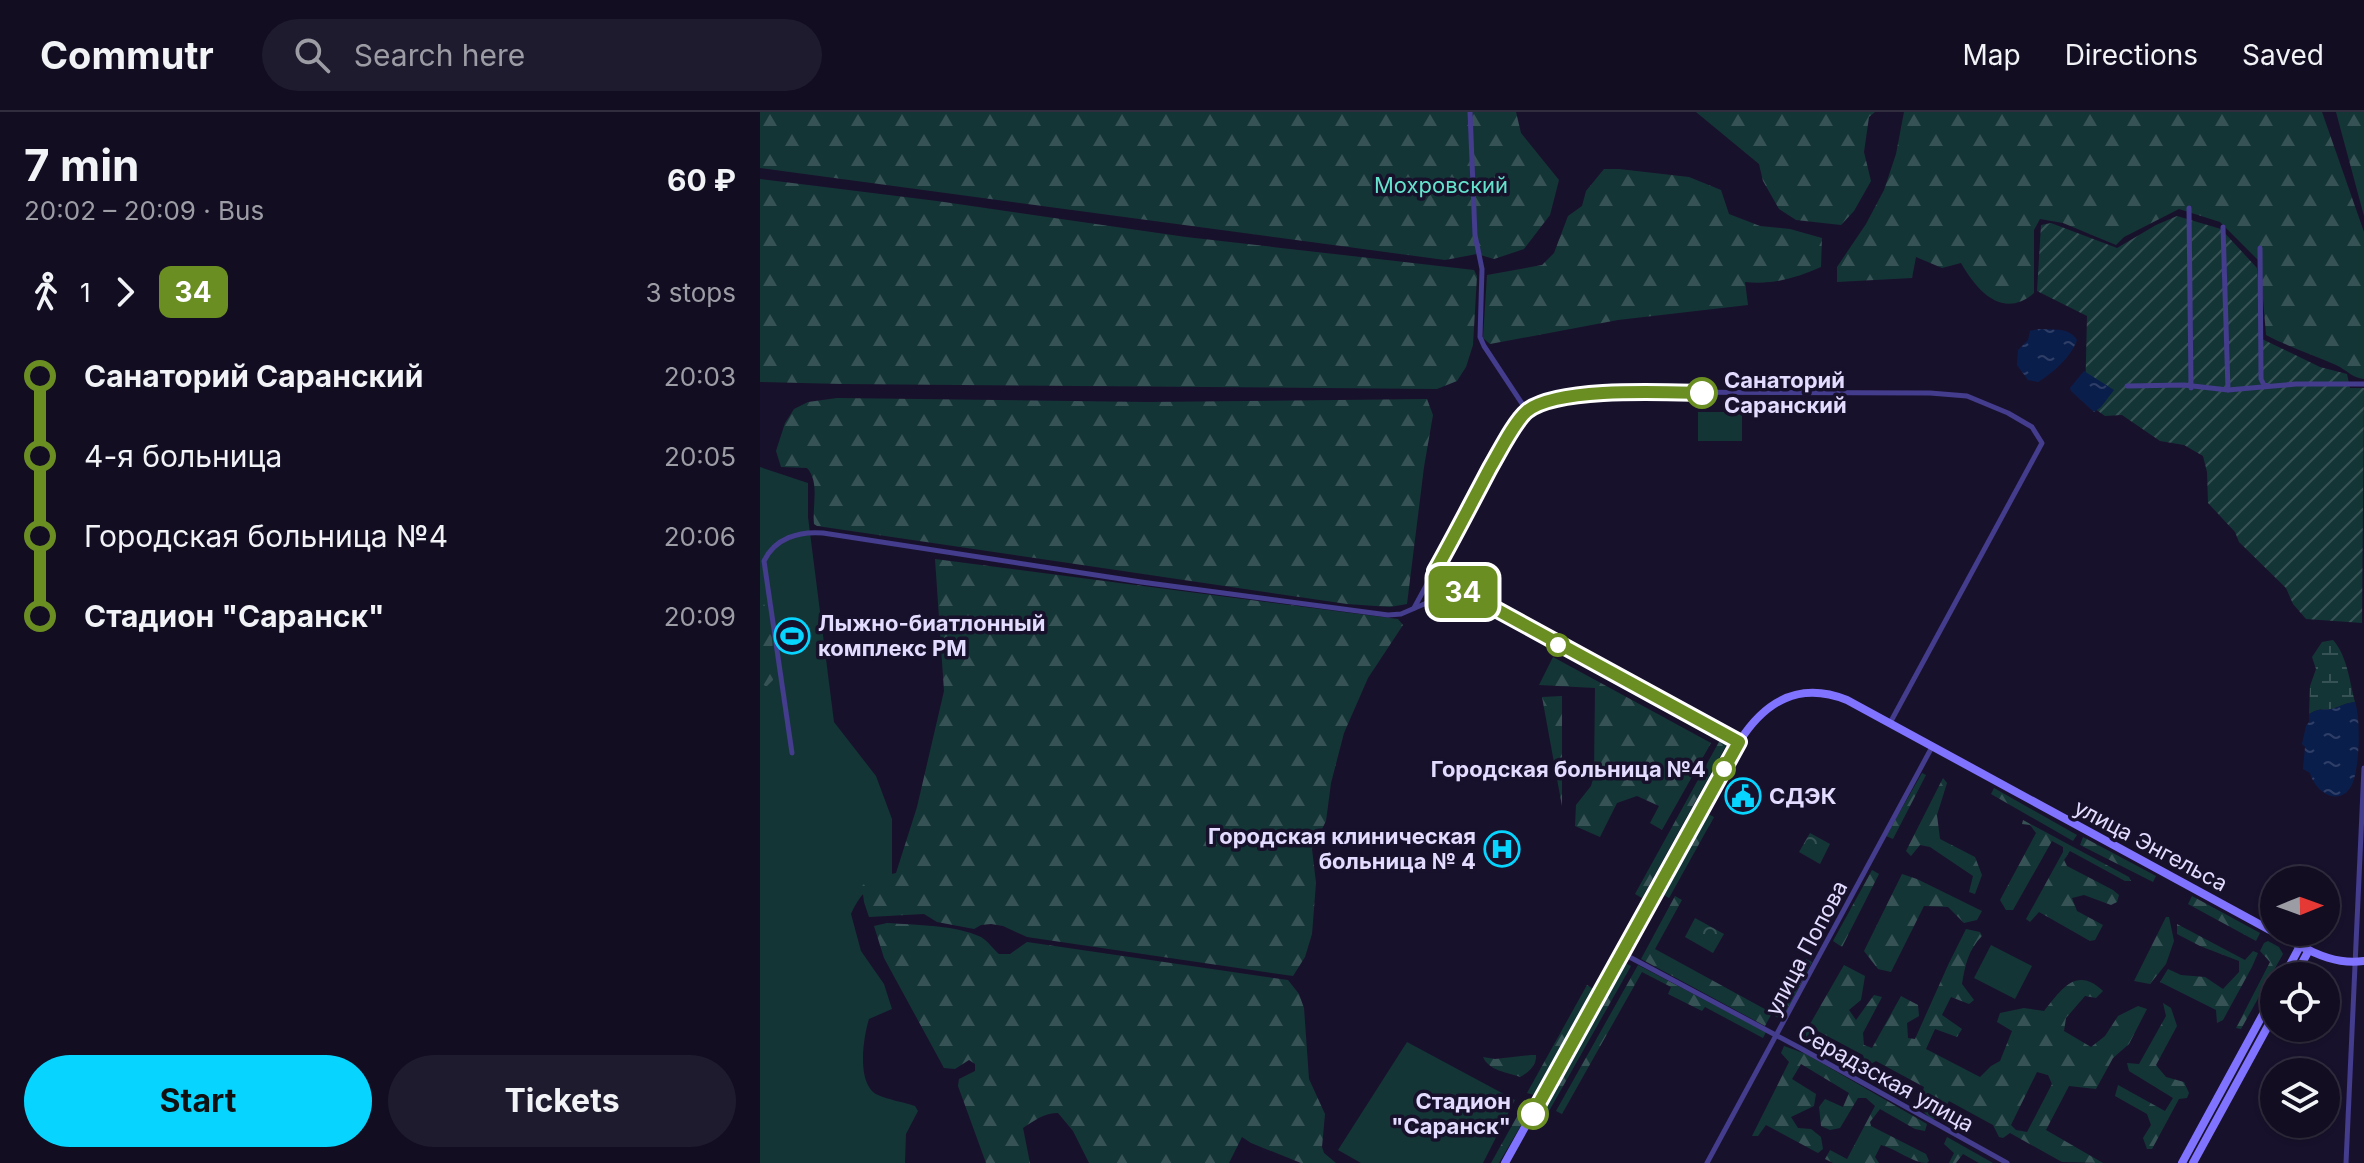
<!DOCTYPE html>
<html lang="en">
<head>
<meta charset="utf-8">
<style>
	body { margin:0; font-family:Inter,sans-serif; background:#1f1b2e; color:#f1f3f6; height:100vh; display:flex; flex-direction:column; font-size:30px; white-space:nowrap }
	* { box-sizing:border-box; margin:0 }
	p { font-size:26px; color:#9c9ca5 }
	.icon { flex:none; width:44px; height:44px; fill:none; stroke:currentColor; stroke-width:2; stroke-linecap:round; stroke-linejoin:round }
	.map { position:relative; flex:1; overflow:hidden }
	.sheet { display:flex; flex-direction:column; background:#120d21; width:760px }
	.sheet>* { flex:none }
	.badge { padding:0 16px; border-radius:12px; font-size:28px; line-height:52px }
	.needle { width:52px; rotate:89deg }
	.tools { position:absolute; left:1500px; top:754px; display:grid; gap:16px }
	.tools a { display:grid; place-items:center; width:80px; height:80px; border-radius:50%; background:#120d21; box-shadow:0 2px 6px #0004,0 0 0 2px #312d3f; font-size:40px }
	.map>.badge { position:absolute; translate:-50% -50%; box-shadow:0 0 0 4px #fff }
	.legs { display:flex; align-items:center; gap:12px; height:88px; padding:0 24px; font-size:26px }
	.legs p { margin-inline-start:auto }
	.overview { display:flex; align-items:center; justify-content:space-between; height:136px; padding:0 24px }
	h1 { font-size:44px; font-weight:700; line-height:60px }
	.button { display:flex; gap:16px; margin-top:auto; padding:16px 24px }
	.button a { flex:1; height:92px; border-radius:48px; background:#08d5ff; color:#111; font-size:32px; font-weight:700; line-height:92px; text-align:center }
	.button a+a { background:#1f1b2e; color:#f1f3f6 }
	ul { padding:0 24px; list-style:none }
	li { display:flex; align-items:center; gap:28px; height:80px; font-size:30px }
	li i { display:grid; place-items:center; width:12px; height:100%; margin:0 10px; background:currentColor }
	li i::after { content:''; width:20px; height:20px; margin:-10px; border:6px solid; border-radius:50%; background:#120d21 }
	li p { margin-inline-start:auto }
	li:first-child i { background:linear-gradient(#0000 50%,currentColor 0) }
	li:last-child i { background:linear-gradient(currentColor 50%,#0000 0) }
	header { display:flex; align-items:center; gap:48px; box-sizing:border-box; height:112px; padding:0 40px; background:#120d21; border-bottom:2px solid #312d3f }
	header strong { font-size:38px }
	nav { display:flex; gap:44px; margin-inline-start:auto; font-size:28px }
	.search { width:560px; height:72px; background:#1f1b2e; display:flex; align-items:center; gap:20px; box-sizing:border-box; padding:0 28px; border-radius:44px; color:#9c9ca5; font-size:30px }
	main { display:flex; flex:1; min-height:0 }
	.map>svg:first-child { display:block }
	.grass { fill:#143536 }
	.forest { fill:url(#forest-firs); fill-rule:evenodd }
	.wetland { fill:url(#wetland-marsh) }
	.park { fill:url(#park-crowns) }
	.garden { fill:url(#garden-furrows) }
	.water { fill:url(#water-ripples) }
	.lines { fill:none; stroke-linecap:round; stroke-linejoin:round }
	.street { stroke:#443c8c; stroke-width:5 }
	.secondary { stroke:#8073ff; stroke-width:8 }
	.line-1-casing { stroke:#fff; stroke-width:18 }
	.line-1 { stroke:#6b8e23; stroke-width:12 }
	.stop-1-dot { fill:#fff; stroke:#6b8e23; stroke-width:4 }
	.labels { text-anchor:middle; stroke-width:7; stroke-linejoin:round; paint-order:stroke }
	.park-label { font-size:22px; fill:#64e3cc; stroke:#18112c }
	.stop-label { font-size:22px; font-weight:bold; fill:#e3dcff; stroke:#18112c; text-anchor:end }
	.poi-label { font-size:22px; font-weight:bold; fill:#e3dcff; stroke:#18112c; text-anchor:start }
	.street-label { font-size:22px; fill:#e3dcff; stroke:#18112c }
</style>
</head>
<body>
<header>
<strong>Commutr</strong>
<div class="search"><svg class="icon" aria-label="search" viewBox="0 0 24 24"><circle cx="10" cy="10" r="6"/><path d="M15 15l6 6"/></svg>Search here</div>
<nav><a>Map</a><a>Directions</a><a>Saved</a></nav>
</header>
<main>
<section class="sheet">
<div class="overview"><div><h1>7 min</h1><p>20:02 – 20:09 · Bus</p></div><b>60 ₽</b></div>
<div class="legs"><svg class="icon" aria-label="walk" viewBox="0 0 24 24"><circle cx="13" cy="4" r="2"/><path d="M13 8l-2 6 4 7M11 14l-3 7M7 12l3-4h3l4 4"/></svg>1<svg class="icon" aria-label="forward" viewBox="0 0 24 24"><path d="M9 5l7 7-7 7"/></svg><b class="badge" style="background:#6b8e23;color:#fff">34</b><p>3 stops</p></div>
<ul>
<li><i style="color:#6b8e23"></i><b>Санаторий Саранский</b><p>20:03</p></li>
<li><i style="color:#6b8e23"></i><span>4-я больница</span><p>20:05</p></li>
<li><i style="color:#6b8e23"></i><span>Городская больница №4</span><p>20:06</p></li>
<li><i style="color:#6b8e23"></i><b>Стадион &quot;Саранск&quot;</b><p>20:09</p></li>
</ul>
<div class="button"><a>Start</a><a>Tickets</a></div>
</section>
<div class="map">
<svg width="1604" height="1051" viewBox="0 0 1604 1051">
	<defs>
		<pattern id="forest-firs" width="22" height="20" patternUnits="userSpaceOnUse" patternTransform="scale(2)"><rect width="22" height="20" fill="#143536"/><path d="M5 1l3.5 6h-7zM16 11l3.5 6h-7z" fill="#365254"/></pattern>
		<pattern id="wetland-marsh" width="20" height="14" patternUnits="userSpaceOnUse" patternTransform="scale(2)"><rect width="20" height="14" fill="#143536"/><path d="M1 5h8M5 5V1M11 12h8M15 12V8" fill="none" stroke="#365254"/></pattern>
		<pattern id="park-crowns" width="20" height="18" patternUnits="userSpaceOnUse" patternTransform="scale(2)"><rect width="20" height="18" fill="#143536"/><path d="M2 6a3 3 0 1 1 6 0M12 15a3 3 0 1 1 6 0" fill="none" stroke="#365254"/></pattern>
		<pattern id="garden-furrows" width="10" height="10" patternUnits="userSpaceOnUse" patternTransform="scale(2)"><rect width="10" height="10" fill="#143536"/><path d="M-1 1l2-2M0 10L10 0M9 11l2-2" fill="none" stroke="#365254"/></pattern>
		<pattern id="water-ripples" width="26" height="14" patternUnits="userSpaceOnUse" patternTransform="scale(2)"><rect width="26" height="14" fill="#0a1e4c"/><path d="M2 4q2-2 4 0t4 0M15 11q2-2 4 0t4 0" fill="none" stroke="#2e3e67"/></pattern>
	</defs>
	<rect width="100%" height="100%" fill="#18112c"/>
	<g class="grass">
		<polygon points="982,300 982,329 938,329 938,300"/>
		<path d="M0 355 48 371V405L74 610 116 664 132 707V767C109 776 102 778 91 802L101 839 124 872 132 897 109 907C103 926 96 973 118 983 129 988 143 990 155 994L158 999 146 1022 145 1051H0Z"/>
		<polygon points="1231,833 1272,854 1255,887 1214,866"/>
		<polygon points="647,930 755,988 723,1051 601,1051 578,1038"/>
	</g>
	<g class="forest">
		<polygon points="0,0 756,0 761,21 799,68 790,103 764,137 734,147 717,142 685,148 0,56"/>
		<polygon points="936,0 1115,0 1109,5 1104,40 1111,69 1094,99 1081,113 1036,108 1019,97 1003,69 999,52"/>
		<path d="M1144 0H1562L1604 120V267C1592 266 1587 258 1576 253 1553 243 1529 235 1506 223L1500 150 1460 110 1419 97 1364 125 1356 133 1303 111 1280 107 1274 118V181C1243 208 1217 179 1201 151L1182 156 1156 145 1152 166 1077 170V155L1106 112 1124 78 1136 42Z"/>
		<polygon points="1576,0 1604,0 1604,104"/>
		<path d="M844 57H859L929 65 961 78 969 102 1000 114 1030 117 1062 126 1061 155C1036 166 1013 173 985 170L988 193 858 208 730 232 723 226 727 163 782 153 794 141 808 104 822 94 826 79Z"/>
		<polygon points="0,67 177,89 426,125 714,158 717,164 713,233 706,255 697,269 677,277 82,272 0,270"/>
		<path d="M77 286 387 290 667 287 673 303 664 355 647 492 630 495 587 492 57 414 54 412C52 394 60 370 47 356L21 355 16 339 25 311 34 297 48 290Z"/>
		<polygon points="175,447 638,507 643,513 608,566 584,621 571,671 566,709 552,737 556,771 552,822 545,845 533,864 267,825 243,814 231,812 221,813 214,817 177,810 164,802 109,805 104,790 102,774 109,767 136,761 157,695 184,579"/>
		<path d="M0 489H3C13 513 14 543 13 568L6 575 2 571Z"/>
		<polygon points="793,545 951,631 902,718 890,711 899,694 877,684 857,691 840,725 815,714 816,693 831,674 834,664 835,576 779,573"/>
		<polygon points="802,584 802,694 782,585"/>
		<polygon points="960,628 967,632 882,786 875,782"/>
		<polygon points="1162,661 1166,663 1133,727 1126,724"/>
		<polygon points="1183,666 1187,671 1177,703 1180,727 1215,745 1222,763 1215,782 1209,780 1213,764 1170,735 1160,733 1151,744 1146,739"/>
		<polygon points="1234,676 1317,723 1313,729 1231,682"/>
		<polygon points="948,702 954,705 909,786 904,783"/>
		<polygon points="1263,708 1369,765 1371,769 1365,769 1310,739 1304,748 1307,754 1353,778 1359,783 1357,790 1351,793 1324,783 1312,786 1317,799 1343,813 1335,828 1330,829 1279,800 1270,810 1266,807 1303,740 1303,735 1292,729 1253,798 1246,798 1240,788 1276,721 1270,713 1262,712"/>
		<polygon points="1323,725 1396,764 1393,770 1320,733"/>
		<polygon points="1112,758 1119,762 1082,835 1073,829"/>
		<polygon points="1142,762 1157,767 1222,799 1217,808 1204,811 1188,795 1164,794 1131,860 1118,857 1104,839"/>
		<polygon points="915,784 922,788 895,837 1012,901 1005,914 881,847"/>
		<polygon points="1432,784 1500,821 1496,829 1428,792"/>
		<polygon points="1406,805 1409,805 1414,829 1406,852 1390,872 1374,869"/>
		<path d="M127 811C155 813 196 813 221 825 228 829 233 837 239 842H250L267 830 528 868 539 882 544 896 549 967 565 1002 562 1035 564 1041 576 1051H541L491 1031 482 1025 469 1051H329L313 1019 298 1001C286 1000 273 1009 263 1016L270 1051H226L198 974 199 967 215 959V952L209 948 195 957 184 956 124 846 114 814Z"/>
		<polygon points="1417,812 1485,848 1493,839 1498,841 1492,855 1463,908 1457,911 1456,898 1400,870 1408,857 1421,863 1445,865 1463,877 1479,860 1479,849 1440,834 1417,822"/>
		<path d="M1206 817 1220 820 1222 824C1208 838 1205 854 1202 872L1214 888 1209 892 1191 885 1182 903 1202 917 1197 925 1175 917 1166 937 1220 965 1231 954 1240 949 1252 919 1237 910 1240 901 1264 896 1284 899C1301 878 1316 853 1343 879L1336 886 1325 884 1306 906 1304 919 1331 935 1345 924 1358 904 1378 894 1387 897 1369 932 1353 946 1336 977 1309 974 1286 1018 1343 1051 1302 1050 1250 1021 1243 1026 1239 1025 1233 1013 1189 989 1180 1006 1171 1007 1159 995 1164 975 1116 949 1107 954 1103 943 1054 917 1046 925V919L1084 853 1105 864 1101 888 1089 898 1096 908 1114 883 1122 885 1103 921 1104 933 1112 936 1141 884 1158 893 1159 904 1147 911 1148 926 1155 927 1189 851ZM1277 960 1288 963 1292 972 1267 1020 1256 1018 1251 1013Z"/>
		<polygon points="1508,829 1519,835 1523,842 1481,917 1476,916 1510,850 1500,839 1504,831"/>
		<polygon points="1046,847 1052,850 1022,908 1015,904"/>
		<polygon points="865,851 871,854 789,999 785,996"/>
		<polygon points="878,853 1006,920 1003,926 945,895 942,899 908,882 911,875 882,860 802,1002 796,999"/>
		<polygon points="827,873 835,878 780,974 774,983 767,981"/>
		<polygon points="1403,891 1411,896 1417,914 1396,953 1406,965 1424,970 1429,981 1427,986 1419,987 1392,1037 1387,1037 1383,1026 1391,1013 1387,1002 1355,984 1358,973 1405,999 1413,986 1369,959 1367,951 1379,952 1406,904"/>
		<path d="M1024 934 1046 942 1167 1012 1165 1019 1155 1017 1120 997 1110 1010 1111 1014 1166 1042 1169 1049 1167 1051C1152 1051 1137 1037 1121 1033L1115 1045 1119 1051H1073L1065 1047 1070 1038 1087 1047 1115 994 1106 986H1098L1080 1016 1070 1018 1061 1014 1059 995 1065 987 1083 995 1089 981 1041 952 1032 967 1056 982 1054 994 1031 1005 1038 1016 1051 1017 1061 1025 1063 1037 1058 1041 1006 1013 998 1024H992L1029 950 1021 941Z"/>
		<path d="M771 943H776C777 953 768 961 760 965 747 960 729 959 723 945L735 947Z"/>
		<polygon points="764,992 771,996 739,1051 731,1051"/>
		<polygon points="1187,1025 1233,1051 1219,1051 1203,1042 1196,1051 1189,1051 1194,1041 1184,1032"/>
	</g>
	<path class="wetland" d="M1573 528C1587 543 1590 571 1595 590 1587 591 1583 593 1575 596 1565 600 1563 594 1549 602L1550 574 1556 557 1552 545 1562 530Z"/>
	<g class="park">
		<polygon points="1050,721 1070,732 1060,752 1039,740"/>
		<polygon points="935,806 964,822 953,841 925,825"/>
	</g>
	<polygon class="garden" points="1417,104 1461,117 1497,156 1502,227 1560,255 1587,262 1590,276 1604,276 1602,511 1546,507 1533,492 1526,476 1479,430 1475,420 1448,391 1447,360 1443,344 1424,333 1400,329 1362,303 1345,304 1325,290 1327,204 1277,179 1281,113 1291,111 1357,136 1396,113"/>
	<g class="water">
		<path d="M1279 217C1294 218 1309 215 1317 228 1311 245 1293 261 1278 270L1268 268 1257 253 1258 238 1268 228 1270 219Z"/>
		<polygon points="1324,259 1354,278 1341,295 1334,300 1311,279 1310,276"/>
		<path d="M1595 590C1601 605 1600 663 1590 676 1577 695 1555 679 1550 661L1543 657 1545 635 1542 632 1546 614 1549 610V602C1563 594 1564 600 1575 596 1583 593 1586 591 1595 590Z"/>
	</g>
	<g class="lines">
		<g class="street">
			<polyline points="710,0 715,123 722,157 720,225 724,234 767,299"/>
			<polyline points="1429,96 1431,276"/>
			<polyline points="1463,115 1468,278"/>
			<polyline points="1500,136 1501,267 1504,273 1508,274"/>
			<polyline points="1367,274 1424,273 1468,278 1536,272 1604,272"/>
			<polyline points="675,459 699,477 979,630"/>
			<polyline points="654,496 745,329 767,299 792,289 820,283 864,280 1170,281 1207,284 1248,301 1272,315 1282,331 1130,611"/>
			<path d="M32 641 4 449C15 426 39 419 63 421L381 470 628 503 641 502 699 477"/>
			<polyline points="862,841 1040,936 1247,1051"/>
			<polyline points="947,1051 1172,635"/>
			<polyline points="1586,1051 1604,656"/>
		</g>
		<g class="secondary">
			<polyline points="1524,864 1540,834"/>
			<polyline points="1535,864 1549,838"/>
			<path d="M745 1051 979 630C1005 589 1039 569 1087 588L1532 830C1556 842 1577 853 1604 849"/>
			<polyline points="1422,1051 1514,882"/>
			<polyline points="1433,1051 1514,903"/>
		</g>
	</g>
	<g class="lines">
		<defs>
			<path id="line-1" d="M773 1002 979 630 699 477 675 459C694 425 712 390 730 356 739 341 754 310 767 299 797 275 902 280 942 281"/>
		</defs>
		<use href="#line-1" class="line-1-casing"/>
		<use href="#line-1" class="line-1"/>
	</g>
	<defs>
		<symbol id="stadium-ring" viewBox="-11 -11 22 22"><circle r="9.5" fill="#18112c" stroke="#08d5ff" stroke-width="1.5"/><path d="M0-5a6.5 5 0 1 0 0 10a6.5 5 0 1 0 0-10ZM-3.5-1.8h7v3.6h-7Z" fill="#08d5ff"/></symbol>
		<symbol id="civic-ring" viewBox="-11 -11 22 22"><circle r="9.5" fill="#18112c" stroke="#08d5ff" stroke-width="1.5"/><path d="M-.6-6.5H3V-4.5H.6V-3L4-1V1h2V6H-6V1h2V-1L-.6-3ZM-1.2 2.5V6h2.4V2.5Z" fill="#08d5ff"/></symbol>
		<symbol id="hospital-ring" viewBox="-11 -11 22 22"><circle r="9.5" fill="#18112c" stroke="#08d5ff" stroke-width="1.5"/><path d="M-5-5h3v3.5h4V-5h3V5h-3V1.5h-4V5h-3Z" fill="#08d5ff"/></symbol>
	</defs>
	<g fill-rule="evenodd">
		<use href="#stadium-ring" x="12" y="504" width="40" height="40"/>
		<use href="#civic-ring" x="963" y="664" width="40" height="40"/>
		<use href="#hospital-ring" x="722" y="717" width="40" height="40"/>
	</g>
	<g class="stop-1-dot">
		<circle cx="942" cy="281" r="14"/>
		<circle cx="798" cy="533" r="10"/>
		<circle cx="964" cy="657" r="10"/>
		<circle cx="773" cy="1002" r="14"/>
	</g>
	<g class="labels">
		<g class="park-label">
			<text x="681" y="81">Мохровский</text>
		</g>
		<g class="stop-label">
			<text x="964" y="276" text-anchor="start">Санаторий<tspan x="964" dy="25">Саранский</tspan></text>
			<text x="946" y="665">Городская больница №4</text>
			<text x="751" y="997">Стадион<tspan x="751" dy="25">"Саранск"</tspan></text>
		</g>
		<g class="poi-label">
			<text x="58" y="519">Лыжно-биатлонный<tspan x="58" dy="25">комплекс РМ</tspan></text>
			<text x="1009" y="692">СДЭК</text>
			<text x="716" y="732" text-anchor="end">Городская клиническая<tspan x="716" dy="25">больница № 4</tspan></text>
		</g>
		<g class="street-label">
			<text transform="translate(1391 733) rotate(28)" y="8">улица Энгельса</text>
			<text transform="translate(1046 836) rotate(-62)" y="8">улица Попова</text>
			<text transform="translate(1126 966) rotate(29)" y="8">Серадзская улица</text>
		</g>
	</g>
</svg>
<div class="tools">
<a><svg class="needle" viewBox="-14 -14 28 28"><path d="M0-13l5 13h-10z" fill="#e53935"/><path d="M0 13l5-13h-10z" fill="#9c9ca5"/></svg></a>
<a><svg class="icon" aria-label="locate" viewBox="0 0 24 24"><circle cx="12" cy="12" r="6"/><path d="M12 2v4M12 18v4M2 12h4M18 12h4"/></svg></a>
<a><svg class="icon" aria-label="layers" viewBox="0 0 24 24"><path d="M12 4l9 5-9 5-9-5zM3 14l9 5 9-5"/></svg></a>
</div>
<b class="badge" style="left:703px;top:480px;background:#6b8e23;color:#fff">34</b>
</div>
</main>
</body>
</html>
